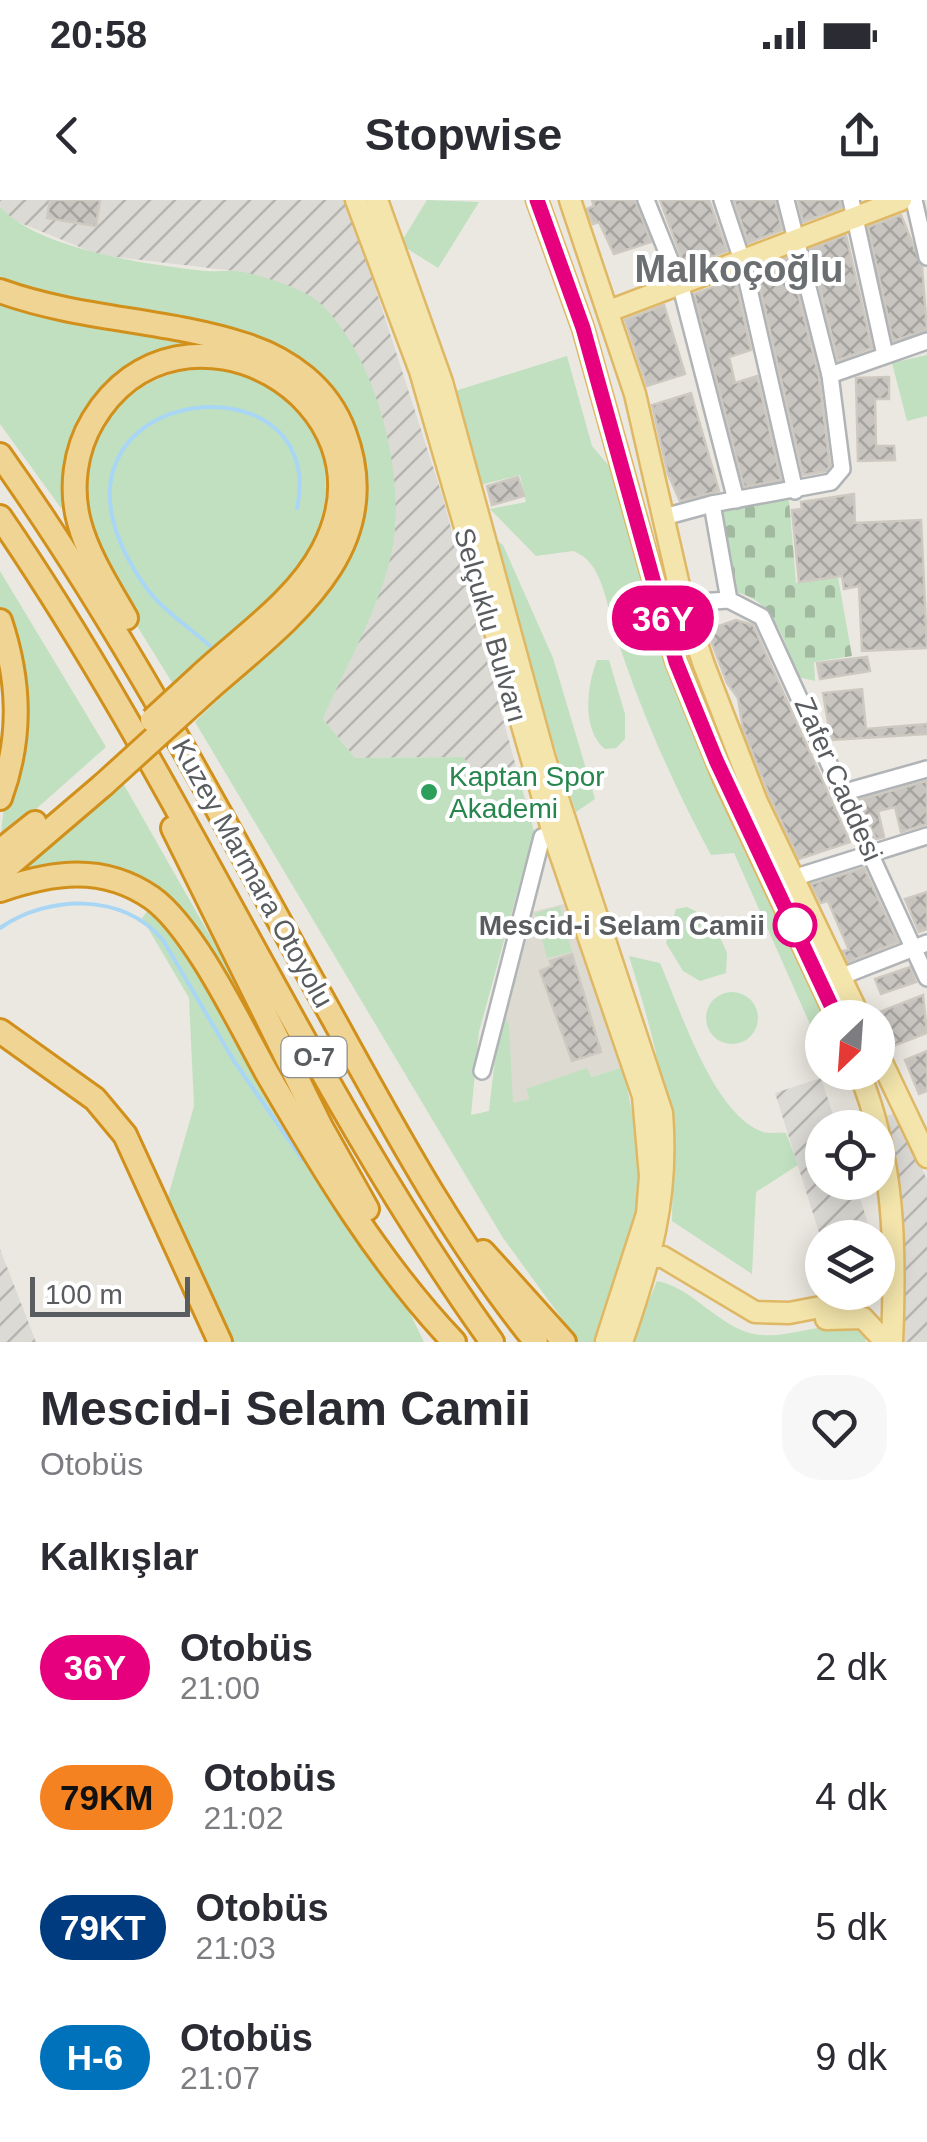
<!DOCTYPE html>
<html lang="tr">
<head>
<meta charset="utf-8">
<style>
	body { margin:0; font-family:Arial,sans-serif; background:#f7f7f7; color:#2b2b33; height:100vh; display:flex; flex-direction:column; font-size:38px; white-space:nowrap }
	* { box-sizing:border-box; margin:0 }
	p { font-size:32px; color:#7c7c81 }
	.icon { flex:none; width:55px; height:55px; fill:none; stroke:currentColor; stroke-width:2; stroke-linecap:round; stroke-linejoin:round }
	.map { position:relative; height:1142px; overflow:hidden }
	.sheet { display:flex; flex-direction:column; background:#fff; flex:1 }
	.sheet>* { flex:none }
	.badge { padding:0 20px; border-radius:32px; font-size:35px; line-height:65px }
	.needle { width:65px; rotate:205deg }
	.buttons { position:absolute; left:805px; top:800px; display:grid; gap:20px }
	.buttons a { display:grid; place-items:center; width:90px; height:90px; border-radius:50%; background:#fff; box-shadow:0 5px 25px #0003; font-size:50px }
	.scale { position:absolute; left:30px; bottom:25px; width:160px; box-sizing:border-box; padding-left:10px; border:5px solid #5a5d60; border-top:0; font-size:28px; line-height:35px; white-space:nowrap; color:#5a5d60; -webkit-text-stroke:8px #fff; paint-order:stroke }
	.map>.badge { position:absolute; translate:-50% -50%; box-shadow:0 0 0 5px #fff }
	h2 { padding:0 40px; font-size:38px; line-height:90px }
	.round { display:grid; place-items:center; flex:none; width:105px; height:105px; border-radius:40px; background:#f7f7f7 }
	.head { display:flex; align-items:center; justify-content:space-between; height:170px; padding:0 40px }
	h1 { font-size:48px; font-weight:700; line-height:75px }
	ul { padding:0; list-style:none }
	li { display:flex; align-items:center; gap:30px; height:130px; padding:0 40px }
	li div { flex:1 }
	li b { display:block; font-size:38px }
	li em { font-style:normal }
	li .badge { min-width:110px; font-weight:700; text-align:center }
	.status { display:flex; justify-content:space-between; align-items:center; height:70px; padding:0 50px; background:#fff; direction:ltr }
	.status svg { height:28px; fill:currentColor }
	header { display:flex; justify-content:space-between; align-items:center; height:130px; padding:0 40px; background:#fff; font-size:45px; font-weight:700 }
	.map>svg:first-child { display:block }
	.industrial { fill:url(#industrial-furrows) }
	.education { fill:#dddad2 }
	.green { fill:#c1e0c0 }
	.cemetery { fill:url(#cemetery-stones) }
	.lines { fill:none; stroke-linecap:round; stroke-linejoin:round }
	.stream { stroke:#a8d6f4; stroke-width:4 }
	.building { fill:url(#building-cross-hatch); stroke:#cec9c0; stroke-width:2.5 }
	.minor-casing { stroke:#b1b4b7; stroke-width:20 }
	.major-casing { stroke:#dfb865; stroke-width:25 }
	.highway-casing { stroke:#d1901b; stroke-width:28 }
	.minor { stroke:#fff; stroke-width:15 }
	.major { stroke:#f4e5ac; stroke-width:20 }
	.highway { stroke:#efd493; stroke-width:22 }
	.highway-bridge-casing { stroke:#d1901b; stroke-width:28; stroke-linecap:butt }
	.highway-bridge { stroke:#efd493; stroke-width:22 }
	.line-casing { stroke:#fff; stroke-width:22 }
	.line { stroke:#e6007e; stroke-width:15 }
	.leisure-dot { fill:#2e9e5b; stroke:#fff; stroke-width:4 }
	.stop-dot { fill:#fff; stroke:#e6007e; stroke-width:5 }
	.labels { text-anchor:middle; stroke-width:8; stroke-linejoin:round; paint-order:stroke }
	.shield { fill:#fff; stroke:#8c8e90; stroke-width:2.5 }
	.shield-label { font-size:25px; font-weight:bold; fill:#5a5d60 }
	.street-label { font-size:28px; fill:#5a5d60; stroke:#fff }
	.leisure-label { font-size:28px; fill:#27864d; stroke:#fff; text-anchor:start }
	.stop-label { font-size:28px; font-weight:bold; fill:#5a5d60; stroke:#fff; text-anchor:end }
	.district-label { font-size:38px; font-weight:bold; fill:#6b6f72; stroke:#fff }
</style>
</head>
<body>
<div class="status"><b>20:58</b><svg viewBox="0 0 49 12"><path d="M0 12V9h3v3zM5 12V6h3v6zM10 12V3h3v9zM15 12V0h3v12zM26 1h20v11H26zM47 4h2v5h-2z"/></svg></div>
<header><svg class="icon" aria-label="back" viewBox="0 0 24 24"><path d="M15 5l-7 7 7 7"/></svg>Stopwise<svg class="icon" aria-label="share" viewBox="0 0 24 24"><path d="M12 15V3M7 8l5-5 5 5M5 13v7h14v-7"/></svg></header>
<div class="map">
<svg width="927" height="1142" viewBox="0 0 927 1142">
	<defs>
		<pattern id="industrial-furrows" width="10" height="10" patternUnits="userSpaceOnUse" patternTransform="scale(2.5)"><rect width="10" height="10" fill="#dcdad5"/><path d="M-1 1l2-2M0 10L10 0M9 11l2-2" fill="none" stroke="#b5b4b0"/></pattern>
		<pattern id="cemetery-stones" width="16" height="16" patternUnits="userSpaceOnUse" patternTransform="scale(2.5)"><rect width="16" height="16" fill="#c1e0c0"/><path d="M2 7V4a2 2 0 0 1 4 0v3zM10 15v-3a2 2 0 0 1 4 0v3z" fill="#a0b99f"/></pattern>
		<pattern id="building-cross-hatch" width="8" height="8" patternUnits="userSpaceOnUse" patternTransform="scale(2.5)"><rect width="8" height="8" fill="#c8c5c0"/><path d="M0 0l8 8M0 8l8-8" fill="none" stroke="#a5a39f"/></pattern>
	</defs>
	<rect width="100%" height="100%" fill="#ebe8e1"/>
	<g class="industrial">
		<polygon points="0,0 347,0 442,295 518,574 482,581 462,557 355,558 323,519 391,355 396,322 320,104 243,72 99,55 11,19 0,7"/>
		<polygon points="821,878 837,927 822,928 822,982 855,983 870,1030 849,1037 822,1038 822,1042 775,893"/>
		<polygon points="897,912 927,980 927,1142 900,1142 882,918"/>
		<polygon points="0,1049 36,1142 0,1142"/>
	</g>
	<polygon class="education" points="564,704 623,867 590,877 587,869 526,890 529,899 489,911 499,825 532,712"/>
	<g class="green">
		<polygon points="427,0 479,2 438,68 400,44"/>
		<path d="M0 7C40 50 149 65 206 71 218 72 232 70 244 72 265 77 305 89 321 104 377 158 407 276 392 351 381 405 345 468 323 519L355 558 463 557 482 581 518 574 534 631 479 832 471 915 489 911 499 825 513 777H517L505 817 509 825 513 903 529 899 526 889 587 868 591 877 623 867 639 948 638 1004 598 1142H579L503 1038 195 522C256 459 370 386 366 288 364 252 343 220 327 189L121 113 0 82Z"/>
		<path d="M0 101 108 131 210 146C172 150 101 175 86 215 75 243 72 277 66 306L61 308 0 224Z"/>
		<polygon points="927,155 927,216 907,221 892,163"/>
		<path d="M567 156 592 246 617 275 669 477 737 636 824 814 813 831 734 653 711 655C672 583 639 507 614 429 606 402 602 361 573 351L536 356 490 309 526 302 520 275 480 285 455 191Z"/>
		<path d="M216 167C261 178 305 198 320 247 352 353 243 423 174 486 128 406 38 299 115 211 144 179 173 170 216 167Z"/>
		<polygon points="493,338 503,345 553,458 595,599 576,612 532,479"/>
		<polygon points="0,371 106,547 0,641 4,607 5,416 0,406"/>
		<path d="M597 460H609L625 514V539L616 548 605 549C581 530 587 485 597 460Z"/>
		<polygon points="123,583 234,778 301,913 150,691 4,680"/>
		<polygon points="560,706 572,752 547,758 535,713"/>
		<polygon points="687,707 712,719 727,753 726,773 700,781 683,771 666,743 676,709"/>
		<polygon points="150,708 170,725 403,1099 424,1142 229,1142 167,1000 194,906 189,798 142,718"/>
		<path d="M629 756 660 763C680 808 713 915 763 932 769 934 780 932 786 933L798 965 756 992 752 1074 672 1021C675 915 659 855 629 756Z"/>
		<circle cx="732" cy="818" r="26"/>
		<path d="M657 1081C692 1087 717 1126 754 1134 791 1141 829 1116 863 1130L866 1142H632Z"/>
	</g>
	<path class="cemetery" d="M789 300 796 383 838 377 852 456 814 462 815 481 798 477C785 443 774 397 733 392L720 310Z"/>
	<g class="lines">
		<g class="stream">
			<path d="M210 446C190 428 164 411 148 390 0 187 332 143 297 308"/>
			<path d="M0 728C48 695 123 692 163 740L234 861 302 959"/>
		</g>
	</g>
	<g class="building">
		<polygon points="50,0 100,0 96,26 47,18"/>
		<polygon points="592,0 635,0 651,42 614,54 599,22 593,24 587,9 594,6"/>
		<polygon points="660,0 709,0 727,51 685,67"/>
		<polygon points="734,0 775,0 782,30 748,43"/>
		<polygon points="798,0 840,0 841,8 803,22"/>
		<polygon points="901,15 922,67 927,130 893,141 868,27"/>
		<polygon points="846,35 872,148 838,160 810,49"/>
		<polygon points="789,57 819,177 830,266 826,271 803,275 756,70"/>
		<polygon points="735,79 751,150 729,157 735,183 757,176 781,280 744,287 694,94"/>
		<polygon points="664,105 685,174 647,186 625,120"/>
		<polygon points="889,177 889,199 875,199 876,246 894,246 895,260 858,261 856,178"/>
		<polygon points="691,193 719,291 680,301 668,274 652,205"/>
		<polygon points="518,277 524,296 492,305 487,286"/>
		<polygon points="854,294 855,323 921,320 927,448 862,451 859,386 844,389 842,376 799,382 792,310 802,309 801,302"/>
		<polygon points="736,420 753,425 850,642 799,659 770,597 743,529 738,498 727,483 707,430"/>
		<polygon points="867,457 870,471 820,479 817,463"/>
		<polygon points="862,489 866,529 927,524 927,534 831,540 823,493"/>
		<polygon points="927,581 927,624 901,632 895,607 878,611 884,637 876,639 858,600"/>
		<polygon points="864,668 898,742 848,762 843,751 849,750 828,701 821,703 811,684"/>
		<polygon points="927,692 927,729 919,732 905,699"/>
		<polygon points="572,754 601,852 572,861 540,771 552,766 550,761"/>
		<polygon points="910,767 916,782 881,794 875,779"/>
		<polygon points="923,795 927,833 891,847 877,813"/>
		<polygon points="927,851 927,891 919,894 905,860"/>
	</g>
	<g class="lines">
		<defs>
			<g id="minor">
				<polyline points="646,0 681,87 736,300"/>
				<polyline points="722,0 743,63 795,291"/>
				<polyline points="851,0 885,155"/>
				<polyline points="914,0 927,57"/>
				<polyline points="830,175 927,141"/>
				<polyline points="712,304 729,400"/>
				<polyline points="664,317 712,304 831,282 842,269 830,175 786,0"/>
				<polyline points="683,403 729,400 762,417 927,778"/>
				<polyline points="845,592 927,569"/>
				<polyline points="793,678 927,636"/>
				<polyline points="840,777 927,743"/>
				<polyline points="482,871 542,637 553,633"/>
			</g>
			<g id="major">
				<polyline points="356,0 420,171 553,633 643,896 650,976 647,1014 606,1141"/>
				<path d="M377 0 442 182 544 556 662 913C669 1000 650 1061 622 1142"/>
				<polyline points="537,0 583,128 676,461 724,579 837,818"/>
				<polyline points="570,0 635,194 683,403 704,465 757,602 860,818"/>
				<polyline points="609,111 901,0"/>
				<polyline points="878,854 927,957"/>
				<path d="M859 872C895 960 896 1049 892 1142"/>
				<polyline points="642,1057 663,1057 755,1112 789,1113 847,1102 867,1092"/>
				<polyline points="826,1119 863,1118 878,1134"/>
			</g>
			<g id="highway">
				<path d="M0 91C80 120 165 119 245 145 289 159 328 188 344 232 388 349 289 419 211 487"/>
				<path d="M0 255C125 431 223 621 328 809 391 923 453 1040 536 1142"/>
				<path d="M0 317C182 582 305 881 492 1142"/>
				<path d="M126 418C109 388 88 356 79 322 70 288 75 250 93 220 179 76 403 198 323 350 297 400 242 437 201 475"/>
				<path d="M0 421C20 481 22 538 0 598"/>
				<polyline points="173,628 321,927 367,1009"/>
				<polyline points="0,651 35,623"/>
				<polyline points="0,673 103,585"/>
				<path d="M0 690C52 672 103 664 152 698 195 729 241 827 268 875 323 969 379 1063 454 1142"/>
				<polyline points="0,831 95,899 125,935 220,1142"/>
				<polyline points="483,1052 564,1142"/>
			</g>
		</defs>
		<use href="#minor" class="minor-casing"/>
		<use href="#major" class="major-casing"/>
		<use href="#highway" class="highway-casing"/>
		<use href="#minor" class="minor"/>
		<use href="#major" class="major"/>
		<use href="#highway" class="highway"/>
		<defs>
			<g id="highway-bridge">
				<polyline points="152,520 201,475"/>
				<polyline points="103,585 211,487"/>
			</g>
		</defs>
		<use href="#highway-bridge" class="highway-bridge-casing"/>
		<use href="#highway-bridge" class="highway-bridge"/>
	</g>
	<g class="lines">
		<defs>
			<polyline id="line" points="537,0 583,128 676,462 716,560 837,818"/>
		</defs>
		<use href="#line" class="line-casing"/>
		<use href="#line" class="line"/>
	</g>
	<circle class="leisure-dot" cx="429" cy="592" r="10"/>
	<circle class="stop-dot" cx="795" cy="725" r="20"/>
	<g class="labels">
		<rect class="shield" x="281.5" y="837" width="65" height="40" rx="8"/>
		<g class="shield-label">
			<text x="314" y="866">O-7</text>
		</g>
		<g class="street-label">
			<text transform="translate(491 425) rotate(74)" y="10">Selçuklu Bulvarı</text>
			<text transform="translate(839 579) rotate(66)" y="10">Zafer Caddesi</text>
			<text transform="translate(253 673) rotate(61)" y="10">Kuzey Marmara Otoyolu</text>
		</g>
		<g class="leisure-label">
			<text x="449" y="586">Kaptan Spor<tspan x="449" dy="32">Akademi</tspan></text>
		</g>
		<g class="stop-label">
			<text x="765" y="735">Mescid-i Selam Camii</text>
		</g>
		<g class="district-label">
			<text x="739" y="82">Malkoçoğlu</text>
		</g>
	</g>
</svg>
<div class="buttons">
<a><svg class="needle" viewBox="-14 -14 28 28"><path d="M0-13l5 13h-10z" fill="#e53935"/><path d="M0 13l5-13h-10z" fill="#7c7c81"/></svg></a>
<a><svg class="icon" aria-label="locate" viewBox="0 0 24 24"><circle cx="12" cy="12" r="6"/><path d="M12 2v4M12 18v4M2 12h4M18 12h4"/></svg></a>
<a><svg class="icon" aria-label="layers" viewBox="0 0 24 24"><path d="M12 4l9 5-9 5-9-5zM3 14l9 5 9-5"/></svg></a>
</div>
<div class="scale">100 m</div>
<b class="badge" style="left:663px;top:418px;background:#e6007e;color:#fff">36Y</b>
</div>
<section class="sheet">
<div class="head"><div><h1>Mescid-i Selam Camii</h1><p>Otobüs</p></div><a class="round"><svg class="icon" aria-label="heart" viewBox="0 0 24 24"><path d="M12 20l-8-8c-3-5 5-10 8-4 3-6 11-1 8 4z"/></svg></a></div>
<h2>Kalkışlar</h2>
<ul>
<li><span class="badge" style="background:#e6007e;color:#fff">36Y</span><div><b>Otobüs</b><p>21:00</p></div><em>2 dk</em></li>
<li><span class="badge" style="background:#f58220;color:#111">79KM</span><div><b>Otobüs</b><p>21:02</p></div><em>4 dk</em></li>
<li><span class="badge" style="background:#003b80;color:#fff">79KT</span><div><b>Otobüs</b><p>21:03</p></div><em>5 dk</em></li>
<li><span class="badge" style="background:#0072bc;color:#fff">H-6</span><div><b>Otobüs</b><p>21:07</p></div><em>9 dk</em></li>
</ul>
</section>
</body>
</html>
